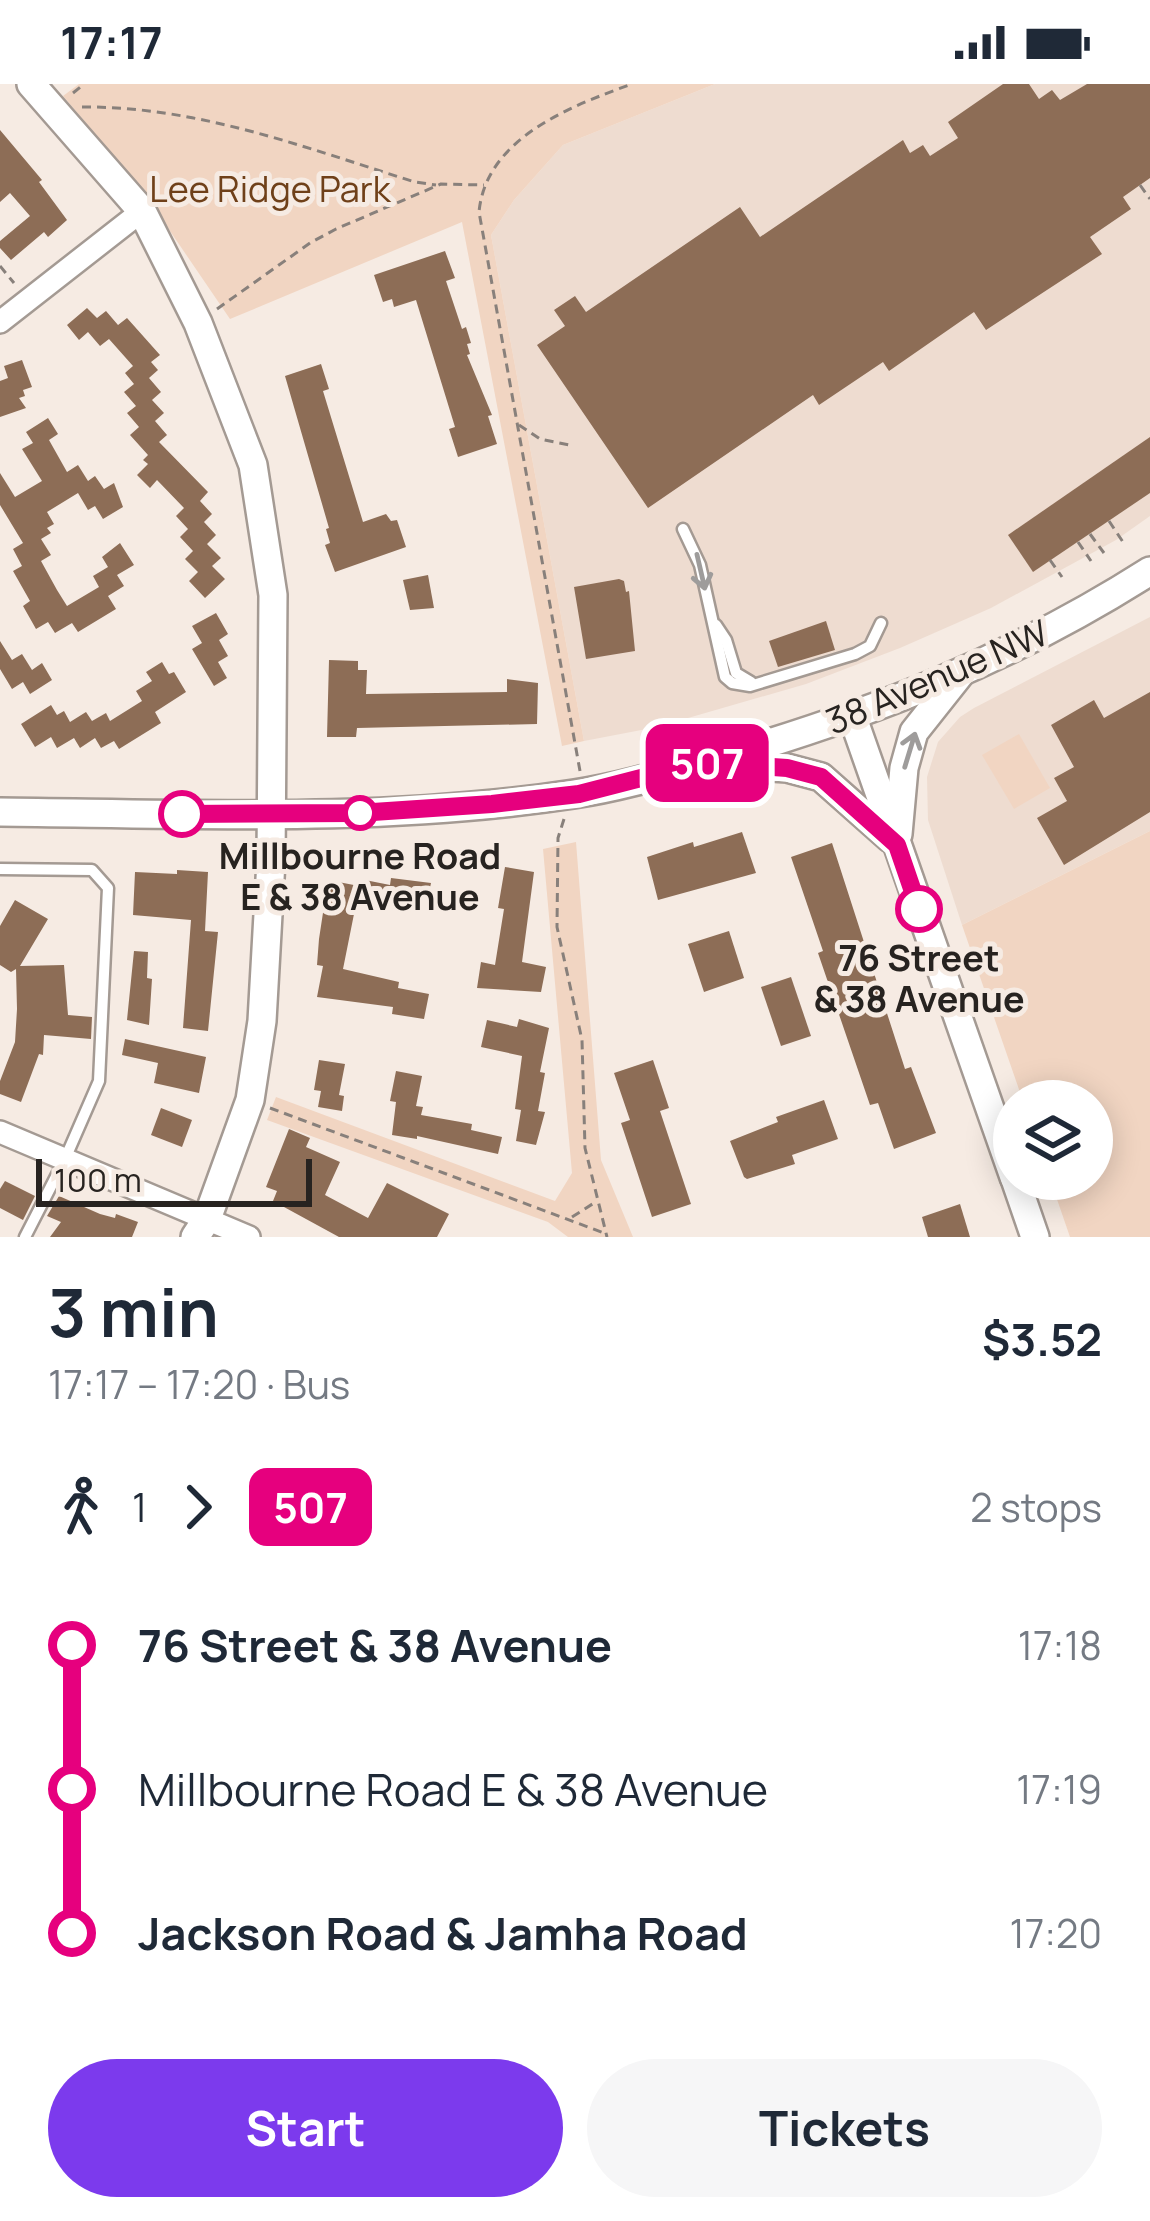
<!DOCTYPE html>
<html lang="en">
<head>
<meta charset="utf-8">
<style>
	body { margin:0; font-family:Manrope,sans-serif; background:#f6f6f7; color:#1f2937; height:100vh; display:flex; flex-direction:column; font-size:45px; white-space:nowrap }
	* { box-sizing:border-box; margin:0 }
	p { font-size:39px; color:#747a83 }
	.icon { flex:none; width:66px; height:66px; fill:none; stroke:currentColor; stroke-width:2; stroke-linecap:round; stroke-linejoin:round }
	.map { position:relative; height:1153px; overflow:hidden }
	.sheet { display:flex; flex-direction:column; background:#fff; flex:1 }
	.sheet>* { flex:none }
	.badge { padding:0 24px; border-radius:18px; font-size:42px; line-height:78px }
	.tools { position:absolute; left:993px; top:996px; display:grid; gap:24px }
	.tools a { display:grid; place-items:center; width:120px; height:120px; border-radius:50%; background:#fff; box-shadow:0 6px 30px #0003; font-size:60px }
	.scale { position:absolute; left:36px; bottom:30px; width:276px; box-sizing:border-box; padding-left:12px; border:6px solid #272320; border-top:0; font-size:33px; line-height:42px; white-space:nowrap; color:#272320; -webkit-text-stroke:9px #f6ebe3; paint-order:stroke }
	.map>.badge { position:absolute; translate:-50% -50%; box-shadow:0 0 0 6px #fff }
	.legs { display:flex; align-items:center; gap:18px; height:132px; padding:0 48px; font-size:39px }
	.legs p { margin-inline-start:auto }
	.headline { display:flex; align-items:center; justify-content:space-between; height:204px; padding:0 48px }
	h1 { font-size:66px; font-weight:700; line-height:90px }
	.primary-button { display:flex; gap:24px; margin-top:auto; padding:24px 48px }
	.primary-button a { flex:1; height:138px; border-radius:72px; background:#7c3aed; color:#fff; font-size:48px; font-weight:700; line-height:138px; text-align:center }
	.primary-button a+a { background:#f6f6f7; color:#1f2937 }
	ul { padding:0 48px; list-style:none }
	li { display:flex; align-items:center; gap:42px; height:144px; font-size:45px }
	li i { display:grid; place-items:center; width:18px; height:100%; margin:0 15px; background:currentColor }
	li i::after { content:''; width:30px; height:30px; margin:-15px; border:9px solid; border-radius:50%; background:#fff }
	li p { margin-inline-start:auto }
	li:first-child i { background:linear-gradient(#0000 50%,currentColor 0) }
	li:last-child i { background:linear-gradient(currentColor 50%,#0000 0) }
	.status { display:flex; justify-content:space-between; align-items:center; height:84px; padding:0 60px; background:#fff; direction:ltr }
	.status svg { height:33px; fill:currentColor }
	.map>svg:first-child { display:block }
	.built { fill:#eedcd0 }
	.green { fill:#f1d5c2 }
	.building { fill:#8d6d56 }
	.lines { fill:none; stroke-linecap:round; stroke-linejoin:round }
	.service-casing { stroke:#a49a93; stroke-width:15 }
	.minor-casing { stroke:#a49a93; stroke-width:26 }
	.tertiary-casing { stroke:#a49a93; stroke-width:32 }
	.path { stroke:#88807b; stroke-width:3; stroke-dasharray:9 6; stroke-linecap:butt }
	.service { stroke:#fff; stroke-width:10 }
	.minor { stroke:#fff; stroke-width:21 }
	.tertiary { stroke:#fff; stroke-width:27 }
	.oneway { stroke:#9e9c9b }
	.line-1-casing { stroke:#fff; stroke-width:27 }
	.line-1 { stroke:#e6007e; stroke-width:18 }
	.stop-1-dot { fill:#fff; stroke:#e6007e; stroke-width:6 }
	.labels { text-anchor:middle; stroke-width:10; stroke-linejoin:round; paint-order:stroke }
	.park-label { font-size:36px; fill:#6f4019; stroke:#f6ebe3 }
	.street-label { font-size:36px; fill:#272320; stroke:#f6ebe3 }
	.stop-label { font-size:36px; font-weight:bold; fill:#272320; stroke:#f6ebe3 }
</style>
</head>
<body>
<div class="status"><b>17:17</b><svg viewBox="0 0 49 12"><path d="M0 12V9h3v3zM5 12V6h3v6zM10 12V3h3v9zM15 12V0h3v12zM26 1h20v11H26zM47 4h2v5h-2z"/></svg></div>
<div class="map">
<svg width="1150" height="1153" viewBox="0 0 1150 1153">
	<rect width="100%" height="100%" fill="#f6ebe3"/>
	<g class="built">
		<polygon points="715,0 1150,0 1150,432 1116,456 991,524 900,564 806,600 657,643 584,657 491,151 514,116 563,61"/>
		<polygon points="1150,533 1150,747 962,841 928,736 927,693 938,658 960,633 974,624"/>
	</g>
	<g class="green">
		<polygon points="79,0 715,0 563,61 514,116 491,151 584,657 562,662 462,138 230,235 140,103 63,12"/>
		<polygon points="1019,650 1050,704 1014,725 982,671"/>
		<polygon points="1150,747 1150,1153 1070,1153 1050,1095 1092,1095 1092,1017 1023,1017 962,841"/>
		<polygon points="576,758 601,1076 633,1153 568,1153 548,1138 267,1036 276,1013 555,1117 572,1089 543,765"/>
	</g>
	<g class="building">
		<polygon points="1003,0 1029,0 1039,15 1052,6 1060,16 1087,0 1150,0 1150,94 1123,113 1131,125 1090,153 1102,170 986,246 974,228 889,287 883,278 819,321 813,311 648,424 537,261 565,242 554,226 575,212 586,228 740,123 760,153 903,56 910,69 923,61 930,72 958,54 948,38"/>
		<polygon points="0,46 42,96 39,98 67,136 48,153 44,148 11,176 0,164 0,157 30,132 10,109 0,118"/>
		<polygon points="445,167 455,194 446,197 462,245 466,243 471,259 467,260 470,270 467,271 492,331 488,332 497,360 458,373 449,345 455,343 416,216 394,223 392,215 383,218 374,191"/>
		<polygon points="87,224 97,234 106,227 118,241 127,234 160,271 151,278 158,286 149,294 161,308 152,316 164,329 155,337 167,351 159,358 208,408 200,417 212,430 204,438 216,451 207,460 221,474 212,482 225,495 205,514 189,497 198,488 185,475 193,467 180,453 188,445 176,432 184,424 157,396 150,404 137,391 148,380 143,376 148,371 130,351 139,343 127,329 136,322 124,308 134,300 125,289 133,282 109,255 100,262 88,248 79,256 67,241"/>
		<polygon points="22,276 32,303 23,306 25,312 19,314 26,324 0,333 0,297 8,294 4,282"/>
		<polygon points="321,280 329,305 323,307 363,438 386,430 391,437 397,436 406,463 335,488 325,461 330,459 326,445 329,444 285,292"/>
		<polygon points="48,334 58,350 49,356 67,388 78,381 88,397 95,392 104,405 114,399 123,423 103,435 95,422 88,426 78,409 47,428 54,440 47,444 51,449 41,455 51,471 41,477 57,506 67,522 99,503 93,492 108,483 102,473 120,459 134,481 117,491 124,502 108,512 116,525 78,548 72,539 55,549 48,538 36,545 23,522 30,517 13,487 22,482 13,465 23,459 0,421 0,389 15,413 42,397 22,365 33,359 26,348"/>
		<polygon points="1150,353 1150,409 1033,488 1008,451"/>
		<polygon points="428,491 434,524 410,526 403,496"/>
		<polygon points="619,495 624,497 626,508 629,507 635,567 586,575 574,503"/>
		<polygon points="216,529 228,550 219,556 228,572 218,578 227,594 214,602 192,565 202,559 192,542"/>
		<polygon points="826,537 835,566 778,583 769,557"/>
		<polygon points="0,557 12,576 22,570 32,586 42,579 52,596 30,610 23,598 12,605 0,585"/>
		<polygon points="329,576 358,577 358,586 367,586 366,610 507,608 507,595 538,599 537,640 357,644 356,653 327,653"/>
		<polygon points="162,578 169,590 174,588 186,608 155,628 161,639 119,665 114,657 101,664 95,654 80,664 74,654 57,664 51,653 35,663 21,640 51,621 57,631 64,627 70,638 86,628 92,637 106,629 110,637 142,617 136,607 152,597 146,588"/>
		<polygon points="1150,608 1150,728 1064,781 1037,734 1067,717 1054,694 1074,683 1051,641 1094,616 1104,634"/>
		<polygon points="742,748 756,789 658,816 647,773 693,758 694,763"/>
		<polygon points="832,759 905,985 911,983 936,1049 894,1065 878,1019 870,1021 818,869 823,867 791,773"/>
		<polygon points="505,783 534,788 522,878 546,883 541,908 477,904 481,878 495,881 504,825 498,824"/>
		<polygon points="177,786 208,788 205,847 218,848 208,947 183,944 191,836 133,831 135,788 177,790"/>
		<polygon points="391,794 431,799 425,828 387,821 386,826 356,820 343,885 399,898 398,904 429,910 424,935 392,930 393,923 317,913 323,882 317,881 319,855 328,796 359,802 360,795 390,801"/>
		<polygon points="15,816 48,835 20,882 64,881 68,931 92,933 91,955 44,951 43,971 39,970 21,1018 0,1010 0,997 15,958 17,925 16,885 11,888 0,881 0,842"/>
		<polygon points="729,847 744,894 704,908 688,860"/>
		<polygon points="134,867 148,868 147,894 152,895 149,941 127,936"/>
		<polygon points="791,893 811,952 781,962 761,903"/>
		<polygon points="519,935 549,944 540,988 545,989 538,1027 545,1028 536,1061 516,1057 521,1026 515,1025 522,972 481,963 487,936 517,943"/>
		<polygon points="125,955 206,973 199,1009 154,999 158,979 122,971"/>
		<polygon points="319,976 345,980 339,1011 344,1012 342,1027 318,1023 321,1007 314,1006"/>
		<polygon points="653,976 669,1024 660,1027 691,1120 652,1133 621,1039 630,1036 614,989"/>
		<polygon points="396,987 422,992 416,1022 423,1023 421,1031 472,1040 471,1046 502,1053 498,1070 417,1052 417,1055 392,1051 396,1018 390,1017"/>
		<polygon points="824,1016 838,1055 792,1071 795,1080 747,1095 744,1093 730,1057 778,1038 776,1033"/>
		<polygon points="161,1024 192,1036 182,1063 151,1051"/>
		<polygon points="289,1045 310,1054 306,1063 340,1078 325,1111 368,1134 387,1099 449,1130 437,1153 339,1153 273,1117 277,1107 266,1103"/>
		<polygon points="5,1097 35,1112 23,1136 0,1124 0,1105"/>
		<polygon points="59,1112 100,1130 115,1134 116,1130 138,1138 132,1153 50,1153 61,1138 47,1132"/>
		<polygon points="960,1120 970,1153 928,1153 922,1133"/>
	</g>
	<g class="lines">
		<defs>
			<g id="service">
				<polyline points="683,445 700,481 725,593 732,599 750,602 855,570 870,562 881,539"/>
				<polyline points="716,541 726,556 736,589 751,598"/>
				<polyline points="0,785 92,786 108,804 99,997 65,1075 25,1153"/>
			</g>
			<g id="minor">
				<polyline points="0,238 142,127"/>
				<polyline points="0,1048 249,1153"/>
			</g>
			<g id="tertiary">
				<polyline points="31,0 142,127 198,239 253,381 273,511 271,777 262,937 250,1016 207,1135 195,1153"/>
				<polyline points="853,634 1014,1093"/>
				<polyline points="719,680 787,684 821,693 890,754"/>
				<path d="M0 728C191 730 385 739 574 710 622 703 670 688 716 675 872 630 1012 575 1150 487"/>
				<polyline points="898,750 904,684 914,648 960,590"/>
				<polyline points="1015,1095 1035,1153"/>
			</g>
		</defs>
		<use href="#service" class="service-casing"/>
		<use href="#minor" class="minor-casing"/>
		<use href="#tertiary" class="tertiary-casing"/>
		<g class="path">
			<polyline points="73,9 84,0"/>
			<path d="M82 23C198 22 306 64 415 98L436 101"/>
			<polyline points="1140,101 1150,115"/>
			<polyline points="0,182 14,199"/>
			<polyline points="217,225 310,159 336,145 441,100 484,101"/>
			<polyline points="519,341 540,355 569,361"/>
			<polyline points="1109,437 1123,458"/>
			<polyline points="1090,450 1104,469"/>
			<polyline points="1078,458 1091,477"/>
			<polyline points="1050,476 1062,493"/>
			<path d="M580 687 479 128C486 54 571 22 632 0"/>
			<polyline points="564,735 558,754 557,843 582,956 585,1064 607,1153"/>
			<polyline points="270,1024 604,1149"/>
			<polyline points="572,1133 594,1119"/>
		</g>
		<use href="#service" class="service"/>
		<use href="#minor" class="minor"/>
		<use href="#tertiary" class="tertiary"/>
	</g>
	<defs><path id="oneway-shaft" d="M-6 0H5M1.5-3L5.5 0L1.5 3" fill="none" stroke-width="1.6" stroke-linecap="round" stroke-linejoin="round" transform="scale(3)"/></defs>
	<g class="oneway">
		<use href="#oneway-shaft" transform="translate(701 488) rotate(77)"/>
		<use href="#oneway-shaft" transform="translate(910 666) rotate(-73)"/>
	</g>
	<g class="lines">
		<defs>
			<polyline id="line-1" points="182,730 358,729 492,720 579,710 703,678 787,684 821,693 897,761 919,825"/>
		</defs>
		<use href="#line-1" class="line-1-casing"/>
		<use href="#line-1" class="line-1"/>
	</g>
	<g class="stop-1-dot">
		<circle cx="360" cy="729" r="15"/>
		<circle cx="182" cy="730" r="21"/>
		<circle cx="919" cy="825" r="21"/>
	</g>
	<g class="labels">
		<g class="park-label">
			<text x="270" y="118">Lee Ridge Park</text>
		</g>
		<g class="street-label">
			<text transform="translate(937 593) rotate(-23)" y="13">38 Avenue NW</text>
		</g>
		<g class="stop-label">
			<text x="360" y="785">Millbourne Road<tspan x="360" dy="41">E &amp; 38 Avenue</tspan></text>
			<text x="919" y="887">76 Street<tspan x="919" dy="41">&amp; 38 Avenue</tspan></text>
		</g>
	</g>
</svg>
<div class="tools">
<a><svg class="icon" aria-label="layers" viewBox="0 0 24 24"><path d="M12 4l9 5-9 5-9-5zM3 14l9 5 9-5"/></svg></a>
</div>
<div class="scale">100 m</div>
<b class="badge" style="left:707px;top:679px;background:#e6007e;color:#fff">507</b>
</div>
<section class="sheet">
<div class="headline"><div><h1>3 min</h1><p>17:17 – 17:20 · Bus</p></div><b>$3.52</b></div>
<div class="legs"><svg class="icon" aria-label="walk" viewBox="0 0 24 24"><circle cx="13" cy="4" r="2"/><path d="M13 8l-2 6 4 7M11 14l-3 7M7 12l3-4h3l4 4"/></svg>1<svg class="icon" aria-label="forward" viewBox="0 0 24 24"><path d="M9 5l7 7-7 7"/></svg><b class="badge" style="background:#e6007e;color:#fff">507</b><p>2 stops</p></div>
<ul>
<li><i style="color:#e6007e"></i><b>76 Street &amp; 38 Avenue</b><p>17:18</p></li>
<li><i style="color:#e6007e"></i><span>Millbourne Road E &amp; 38 Avenue</span><p>17:19</p></li>
<li><i style="color:#e6007e"></i><b>Jackson Road &amp; Jamha Road</b><p>17:20</p></li>
</ul>
<div class="primary-button"><a>Start</a><a>Tickets</a></div>
</section>
</body>
</html>
